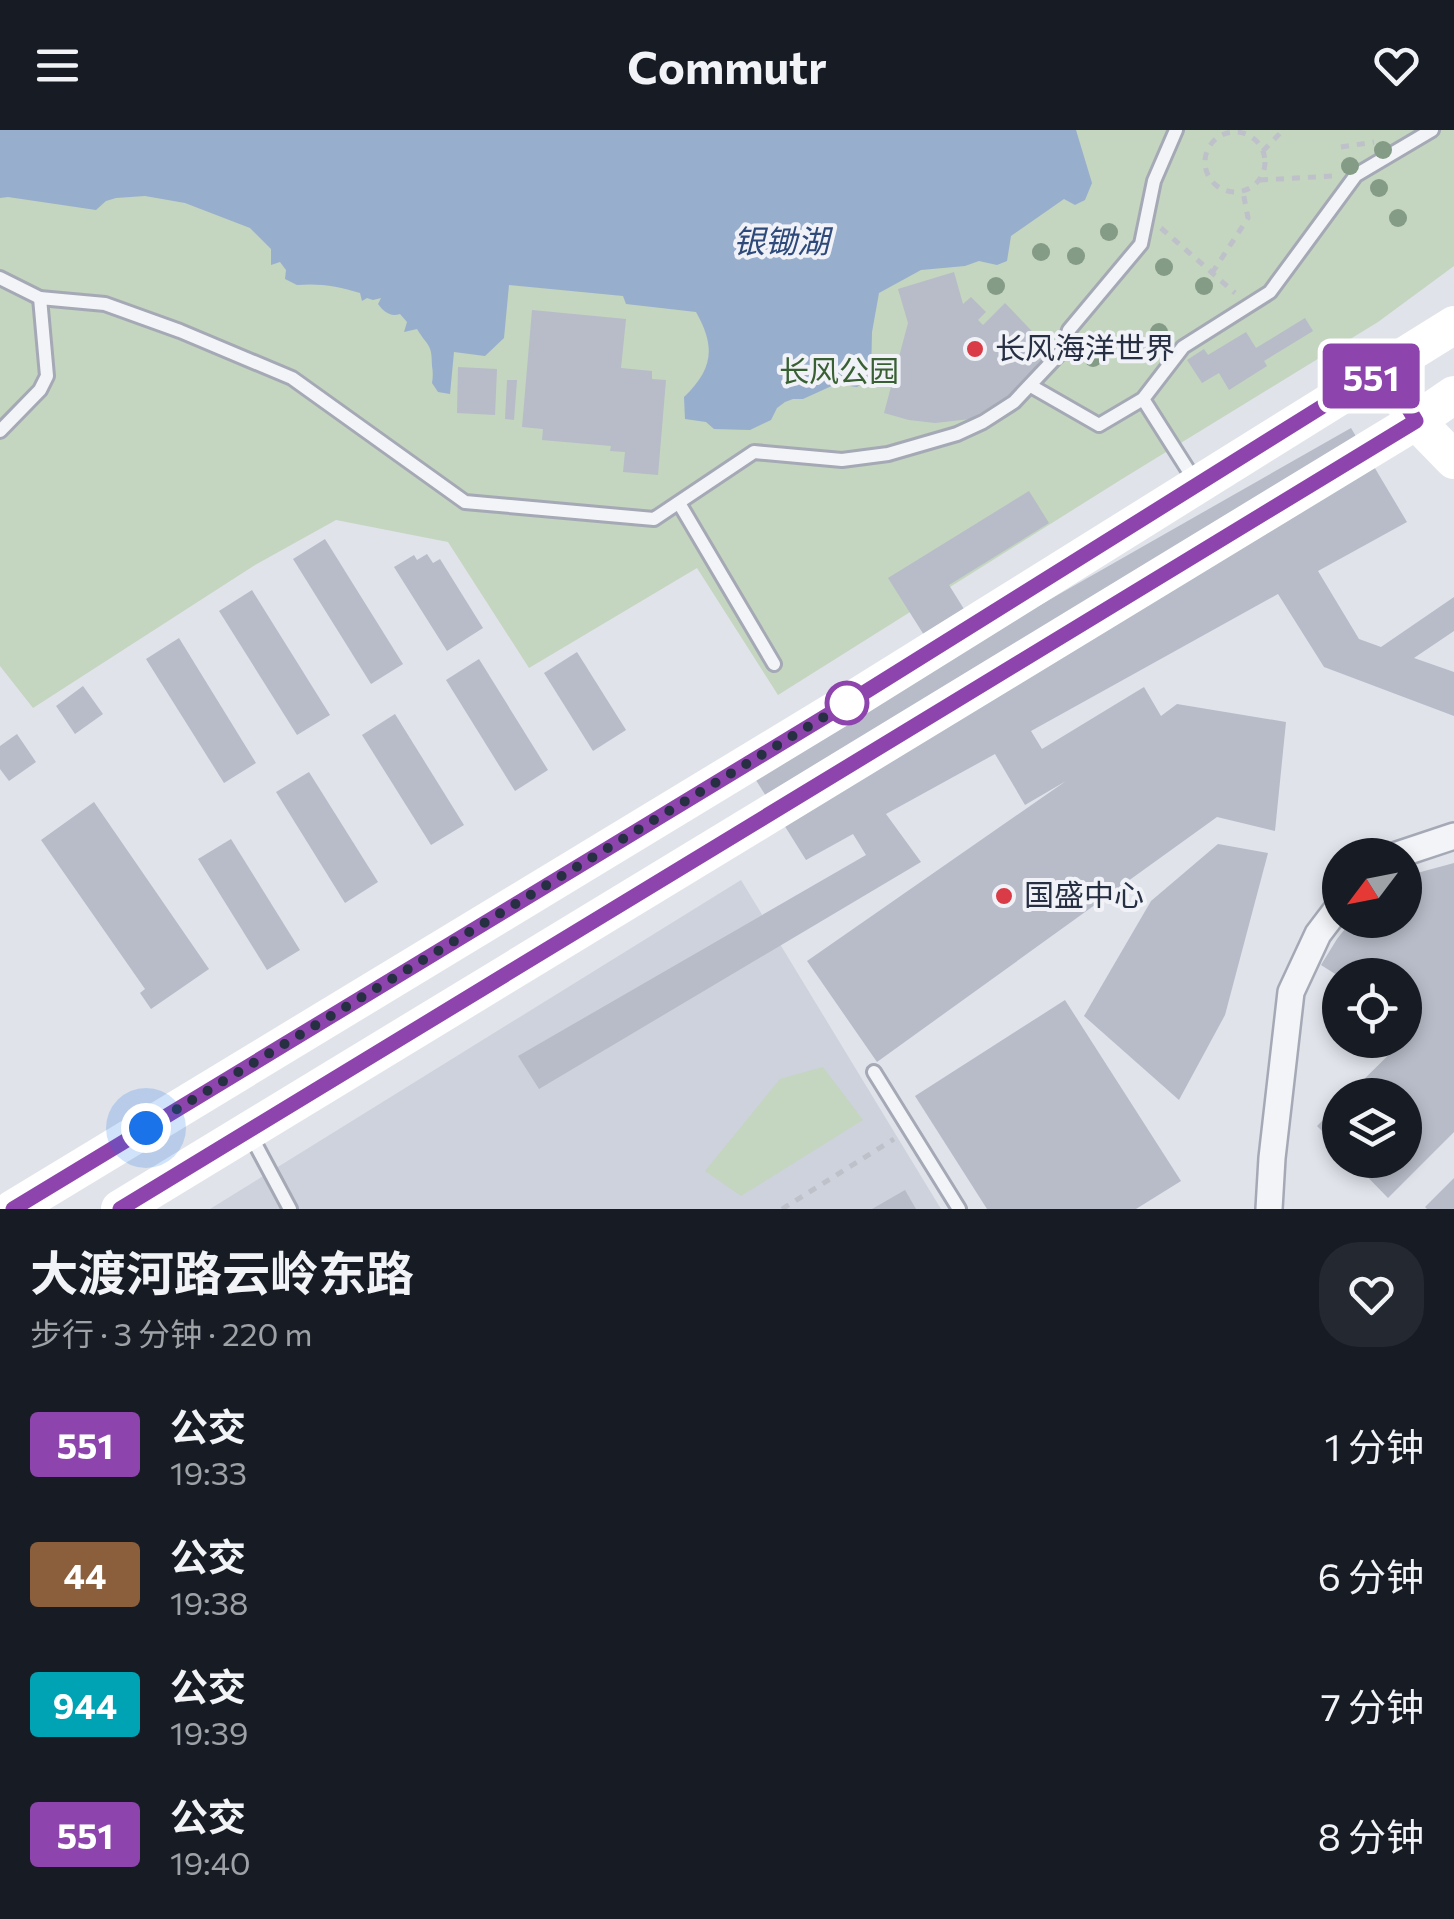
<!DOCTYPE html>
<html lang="zh">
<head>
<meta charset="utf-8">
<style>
	body { margin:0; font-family:Commissioner,"Noto Sans SC",sans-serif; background:#242831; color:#f1f3f6; height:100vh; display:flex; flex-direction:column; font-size:38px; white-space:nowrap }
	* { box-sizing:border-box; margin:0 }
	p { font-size:32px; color:#9ea1a6 }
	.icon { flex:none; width:55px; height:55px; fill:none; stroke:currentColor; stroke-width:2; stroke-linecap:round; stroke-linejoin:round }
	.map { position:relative; height:1079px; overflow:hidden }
	.details { display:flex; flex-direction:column; background:#171b24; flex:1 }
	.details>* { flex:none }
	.badge { padding:0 20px; border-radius:8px; font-size:35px; line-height:65px }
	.needle { width:65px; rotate:238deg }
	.tools { position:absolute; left:1322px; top:708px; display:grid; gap:20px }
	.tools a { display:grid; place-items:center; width:100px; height:100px; border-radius:50%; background:#171b24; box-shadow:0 5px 15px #0003; font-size:50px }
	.you { position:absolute; width:50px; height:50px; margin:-25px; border:8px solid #fff; border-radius:50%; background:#1a73e8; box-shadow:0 0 0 15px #1a73e833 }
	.map>.badge { position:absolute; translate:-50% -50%; box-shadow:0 0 0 5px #fff }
	.round { display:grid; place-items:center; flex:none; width:105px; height:105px; border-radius:40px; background:#242831 }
	.summary { display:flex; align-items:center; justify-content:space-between; height:170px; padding:0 30px }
	h1 { font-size:48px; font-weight:700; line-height:75px }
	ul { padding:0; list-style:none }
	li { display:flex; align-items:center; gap:30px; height:130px; padding:0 30px }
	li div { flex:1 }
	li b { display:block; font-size:38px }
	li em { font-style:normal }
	li .badge { min-width:110px; font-weight:700; text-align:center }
	header { display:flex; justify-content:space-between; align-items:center; height:130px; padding:0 30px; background:#171b24; font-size:45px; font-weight:700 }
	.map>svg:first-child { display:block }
	.built { fill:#ced2dc }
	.green { fill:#c4d5c0 }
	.water { fill:#98aecd }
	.building { fill:#b7bcc8 }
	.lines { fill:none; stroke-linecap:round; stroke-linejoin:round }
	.lane-casing { stroke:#a5a9b5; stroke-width:18 }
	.street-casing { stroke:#a5a9b5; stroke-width:30 }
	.path { stroke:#bec1c9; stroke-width:5; stroke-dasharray:8 8; stroke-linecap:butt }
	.lane { stroke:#f3f4f8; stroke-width:12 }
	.street { stroke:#f3f4f8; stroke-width:25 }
	.secondary { stroke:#fff; stroke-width:38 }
	.tree { fill:#849b85 }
	.line-casing { stroke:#fff; stroke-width:22 }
	.line { stroke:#8e44ad; stroke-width:15 }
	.walk { stroke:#272f43; stroke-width:10; stroke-dasharray:0 18 }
	.poi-dot { fill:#d93b47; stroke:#f0f2f7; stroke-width:4 }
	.stop-dot { fill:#fff; stroke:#8e44ad; stroke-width:5 }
	.labels { text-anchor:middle; stroke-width:8; stroke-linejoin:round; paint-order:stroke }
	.poi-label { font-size:30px; fill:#272f43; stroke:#f0f2f7; text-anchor:start }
	.park-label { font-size:30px; fill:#386033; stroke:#f0f2f7 }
	.water-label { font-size:32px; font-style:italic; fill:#2e4a7a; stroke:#f0f2f7 }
</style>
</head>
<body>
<header><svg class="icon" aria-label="menu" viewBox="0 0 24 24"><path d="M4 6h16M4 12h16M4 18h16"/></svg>Commutr<svg class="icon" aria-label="heart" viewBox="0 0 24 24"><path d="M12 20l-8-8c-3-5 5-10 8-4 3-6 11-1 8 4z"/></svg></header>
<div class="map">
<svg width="1454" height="1079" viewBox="0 0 1454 1079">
	<rect width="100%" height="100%" fill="#e0e3ea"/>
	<polygon class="built" points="741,750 941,1079 210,1079"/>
	<g class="green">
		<polygon points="0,0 1454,0 1454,136 1378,192 1122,349 778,565 697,438 529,538 448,412 336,390 255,435 33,578 0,536"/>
		<polygon points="823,937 863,990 741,1066 705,1041 780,949"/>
	</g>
	<path class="water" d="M0 0H1076L1092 53 1085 70 1075 75 1064 69 1011 106 1007 131 997 135 979 131 965 136 921 140 879 163 872 202 871 244 865 251 857 257 836 254 803 269H793L785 272 777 278 771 290 750 300 714 299 706 292 685 289 684 267C713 239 716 217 696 182L626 174 623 166 509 155 504 208 485 226 454 222 450 264 438 262 432 253C433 247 433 242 432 236 432 213 428 217 417 199L404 202 407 192 400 184C390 187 384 182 378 174L381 168 373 170 367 168 362 171 360 163C339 156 319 153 297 155L285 149 286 140 280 132 271 135V119L250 98 185 73 145 66 116 68 106 71 96 80 8 67 0 68Z"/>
	<g class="building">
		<polygon points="954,142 963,174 971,167 986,182 978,190 983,195 1005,173 1052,222 1005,269 970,289 935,293 909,290 884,283 908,193 898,159"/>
		<polygon points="532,180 626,189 621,238 652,241 652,249 666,250 658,345 623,342 625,322 610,321 611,316 542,310 543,299 522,297"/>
		<polygon points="1305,188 1313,201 1264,231 1267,236 1229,260 1219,243 1202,253 1187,230 1204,219 1208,225 1246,202 1256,218"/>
		<polygon points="458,237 497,239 495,285 457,283"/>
		<polygon points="507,250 517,250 514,290 505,289"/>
		<polygon points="1351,298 1407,392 1318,441 1359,509 1381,517 1454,467 1454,501 1414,528 1454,542 1454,586 1324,537 1278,464 1031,601 1042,619 1144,557 1161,586 1177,574 1286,592 1275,701 1217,687 877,932 807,831 1066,651 1025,675 995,624 886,684 921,732 539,959 518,926 866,725 853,704 806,730 754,647 941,532 888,448 1029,361 1049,393 949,455 982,508"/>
		<polygon points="325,409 403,534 371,554 293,429"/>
		<polygon points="427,424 433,433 440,429 483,498 447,521 394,437 414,425 417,430"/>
		<polygon points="252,460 330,585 297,605 219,481"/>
		<polygon points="179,508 256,633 224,653 146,529"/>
		<polygon points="577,522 626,600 593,621 544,543"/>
		<polygon points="479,529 548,640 515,661 446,550"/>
		<polygon points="83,556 103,584 75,604 56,576"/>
		<polygon points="395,584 464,695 431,715 362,605"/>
		<polygon points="17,604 36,632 9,651 0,639 0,616"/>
		<polygon points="309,642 378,752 345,773 276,662"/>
		<polygon points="94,672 209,839 151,879 140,863 145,859 41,710"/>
		<polygon points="231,709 300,820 267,840 198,729"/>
		<polygon points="1218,714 1268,723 1225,885 1179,970 1084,886 1151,771"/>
		<polygon points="1454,733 1454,1002 1388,1068 1351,1030 1405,1030 1405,965 1348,965 1420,894 1405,885 1405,845 1340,847 1321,835 1337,809 1352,790 1405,790 1405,750 1417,743"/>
		<polygon points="1065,870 1181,1051 1136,1079 987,1079 915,966"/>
		<polygon points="1340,973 1340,1019 1317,996"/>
		<polygon points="1454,1048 1454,1079 1427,1079 1425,1077"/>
		<polygon points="905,1060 916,1079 872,1079"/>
	</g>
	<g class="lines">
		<defs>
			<g id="lane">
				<polyline points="0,148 40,168"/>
				<polyline points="1031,256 1099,295 1143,269 1183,217 1270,162 1356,45 1432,0"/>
				<polyline points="1143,269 1195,351"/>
				<polyline points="0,301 40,260 47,246 40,168 105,174 180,201 292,248 465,372 654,389 754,322 842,330 888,324 957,304 983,292 1014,272 1062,221 1069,200 1141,114 1154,51 1176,0"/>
				<polyline points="679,373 774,534"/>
				<polyline points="874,942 959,1079"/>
				<polyline points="251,1006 290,1079"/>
			</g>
			<g id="street">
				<polyline points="1397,725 1454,706"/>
				<polyline points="1269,1079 1272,1028 1291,862 1318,804 1340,775"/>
			</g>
		</defs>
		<use href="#lane" class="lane-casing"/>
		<use href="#street" class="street-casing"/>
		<g class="path">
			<circle cx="1235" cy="32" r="30"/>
			<polyline points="1341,17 1374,12"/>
			<polyline points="1263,21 1283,0"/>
			<polyline points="1260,50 1333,46"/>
			<polyline points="1161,98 1235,163"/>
			<polyline points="1212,143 1248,88 1243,62"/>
			<polyline points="782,1079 894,1009"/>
		</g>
		<use href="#lane" class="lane"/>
		<use href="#street" class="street"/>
		<g class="secondary">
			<polyline points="1384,239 1416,291 1454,330"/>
			<polyline points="13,1079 846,574 1454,195"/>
			<polyline points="120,1079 1416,291 1454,265"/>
		</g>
	</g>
	<g class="tree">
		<circle cx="1383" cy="20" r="9"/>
		<circle cx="1350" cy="36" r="9"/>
		<circle cx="1379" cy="58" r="9"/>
		<circle cx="1398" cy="88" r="9"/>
		<circle cx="1109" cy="102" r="9"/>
		<circle cx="1041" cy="122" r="9"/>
		<circle cx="1076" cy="126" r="9"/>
		<circle cx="1164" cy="137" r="9"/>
		<circle cx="996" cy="156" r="9"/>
		<circle cx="1204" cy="156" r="9"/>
		<circle cx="1159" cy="202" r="9"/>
		<circle cx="1093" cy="228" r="9"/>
	</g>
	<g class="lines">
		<defs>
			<polyline id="line" points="13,1079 846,574 1384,238 1416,291 120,1079"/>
		</defs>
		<use href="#line" class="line-casing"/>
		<use href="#line" class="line"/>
		<polyline class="walk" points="146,998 847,573"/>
	</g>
	<g class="poi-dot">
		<circle cx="975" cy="219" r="10"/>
		<circle cx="1004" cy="766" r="10"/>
	</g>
	<circle class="stop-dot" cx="847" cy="573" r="20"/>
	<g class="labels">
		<g class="poi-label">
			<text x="995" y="229">长风海洋世界</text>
			<text x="1024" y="776">国盛中心</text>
		</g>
		<g class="park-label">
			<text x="839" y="252">长风公园</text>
		</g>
		<g class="water-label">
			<text x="781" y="123">银锄湖</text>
		</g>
	</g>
</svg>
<div class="tools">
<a><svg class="needle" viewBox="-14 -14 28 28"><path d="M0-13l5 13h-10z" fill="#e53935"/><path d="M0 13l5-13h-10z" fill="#9ea1a6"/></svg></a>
<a><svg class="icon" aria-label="locate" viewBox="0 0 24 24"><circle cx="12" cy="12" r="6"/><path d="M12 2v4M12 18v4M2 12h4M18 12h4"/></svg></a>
<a><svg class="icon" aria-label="layers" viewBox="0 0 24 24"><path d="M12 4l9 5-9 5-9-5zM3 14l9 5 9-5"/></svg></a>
</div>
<div class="you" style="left:146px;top:998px"></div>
<b class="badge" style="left:1371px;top:246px;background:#8e44ad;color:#fff">551</b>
</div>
<section class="details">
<div class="summary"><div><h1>大渡河路云岭东路</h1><p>步行 · 3 分钟 · 220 m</p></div><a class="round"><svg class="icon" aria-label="heart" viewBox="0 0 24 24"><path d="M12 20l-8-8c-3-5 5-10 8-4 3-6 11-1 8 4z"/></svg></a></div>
<ul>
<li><span class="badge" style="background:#8e44ad;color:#fff">551</span><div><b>公交</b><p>19:33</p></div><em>1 分钟</em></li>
<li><span class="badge" style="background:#8b5e3c;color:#fff">44</span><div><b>公交</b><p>19:38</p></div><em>6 分钟</em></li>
<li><span class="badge" style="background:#00a3b4;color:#fff">944</span><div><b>公交</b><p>19:39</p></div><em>7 分钟</em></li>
<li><span class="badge" style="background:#8e44ad;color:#fff">551</span><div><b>公交</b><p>19:40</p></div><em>8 分钟</em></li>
</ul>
</section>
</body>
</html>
